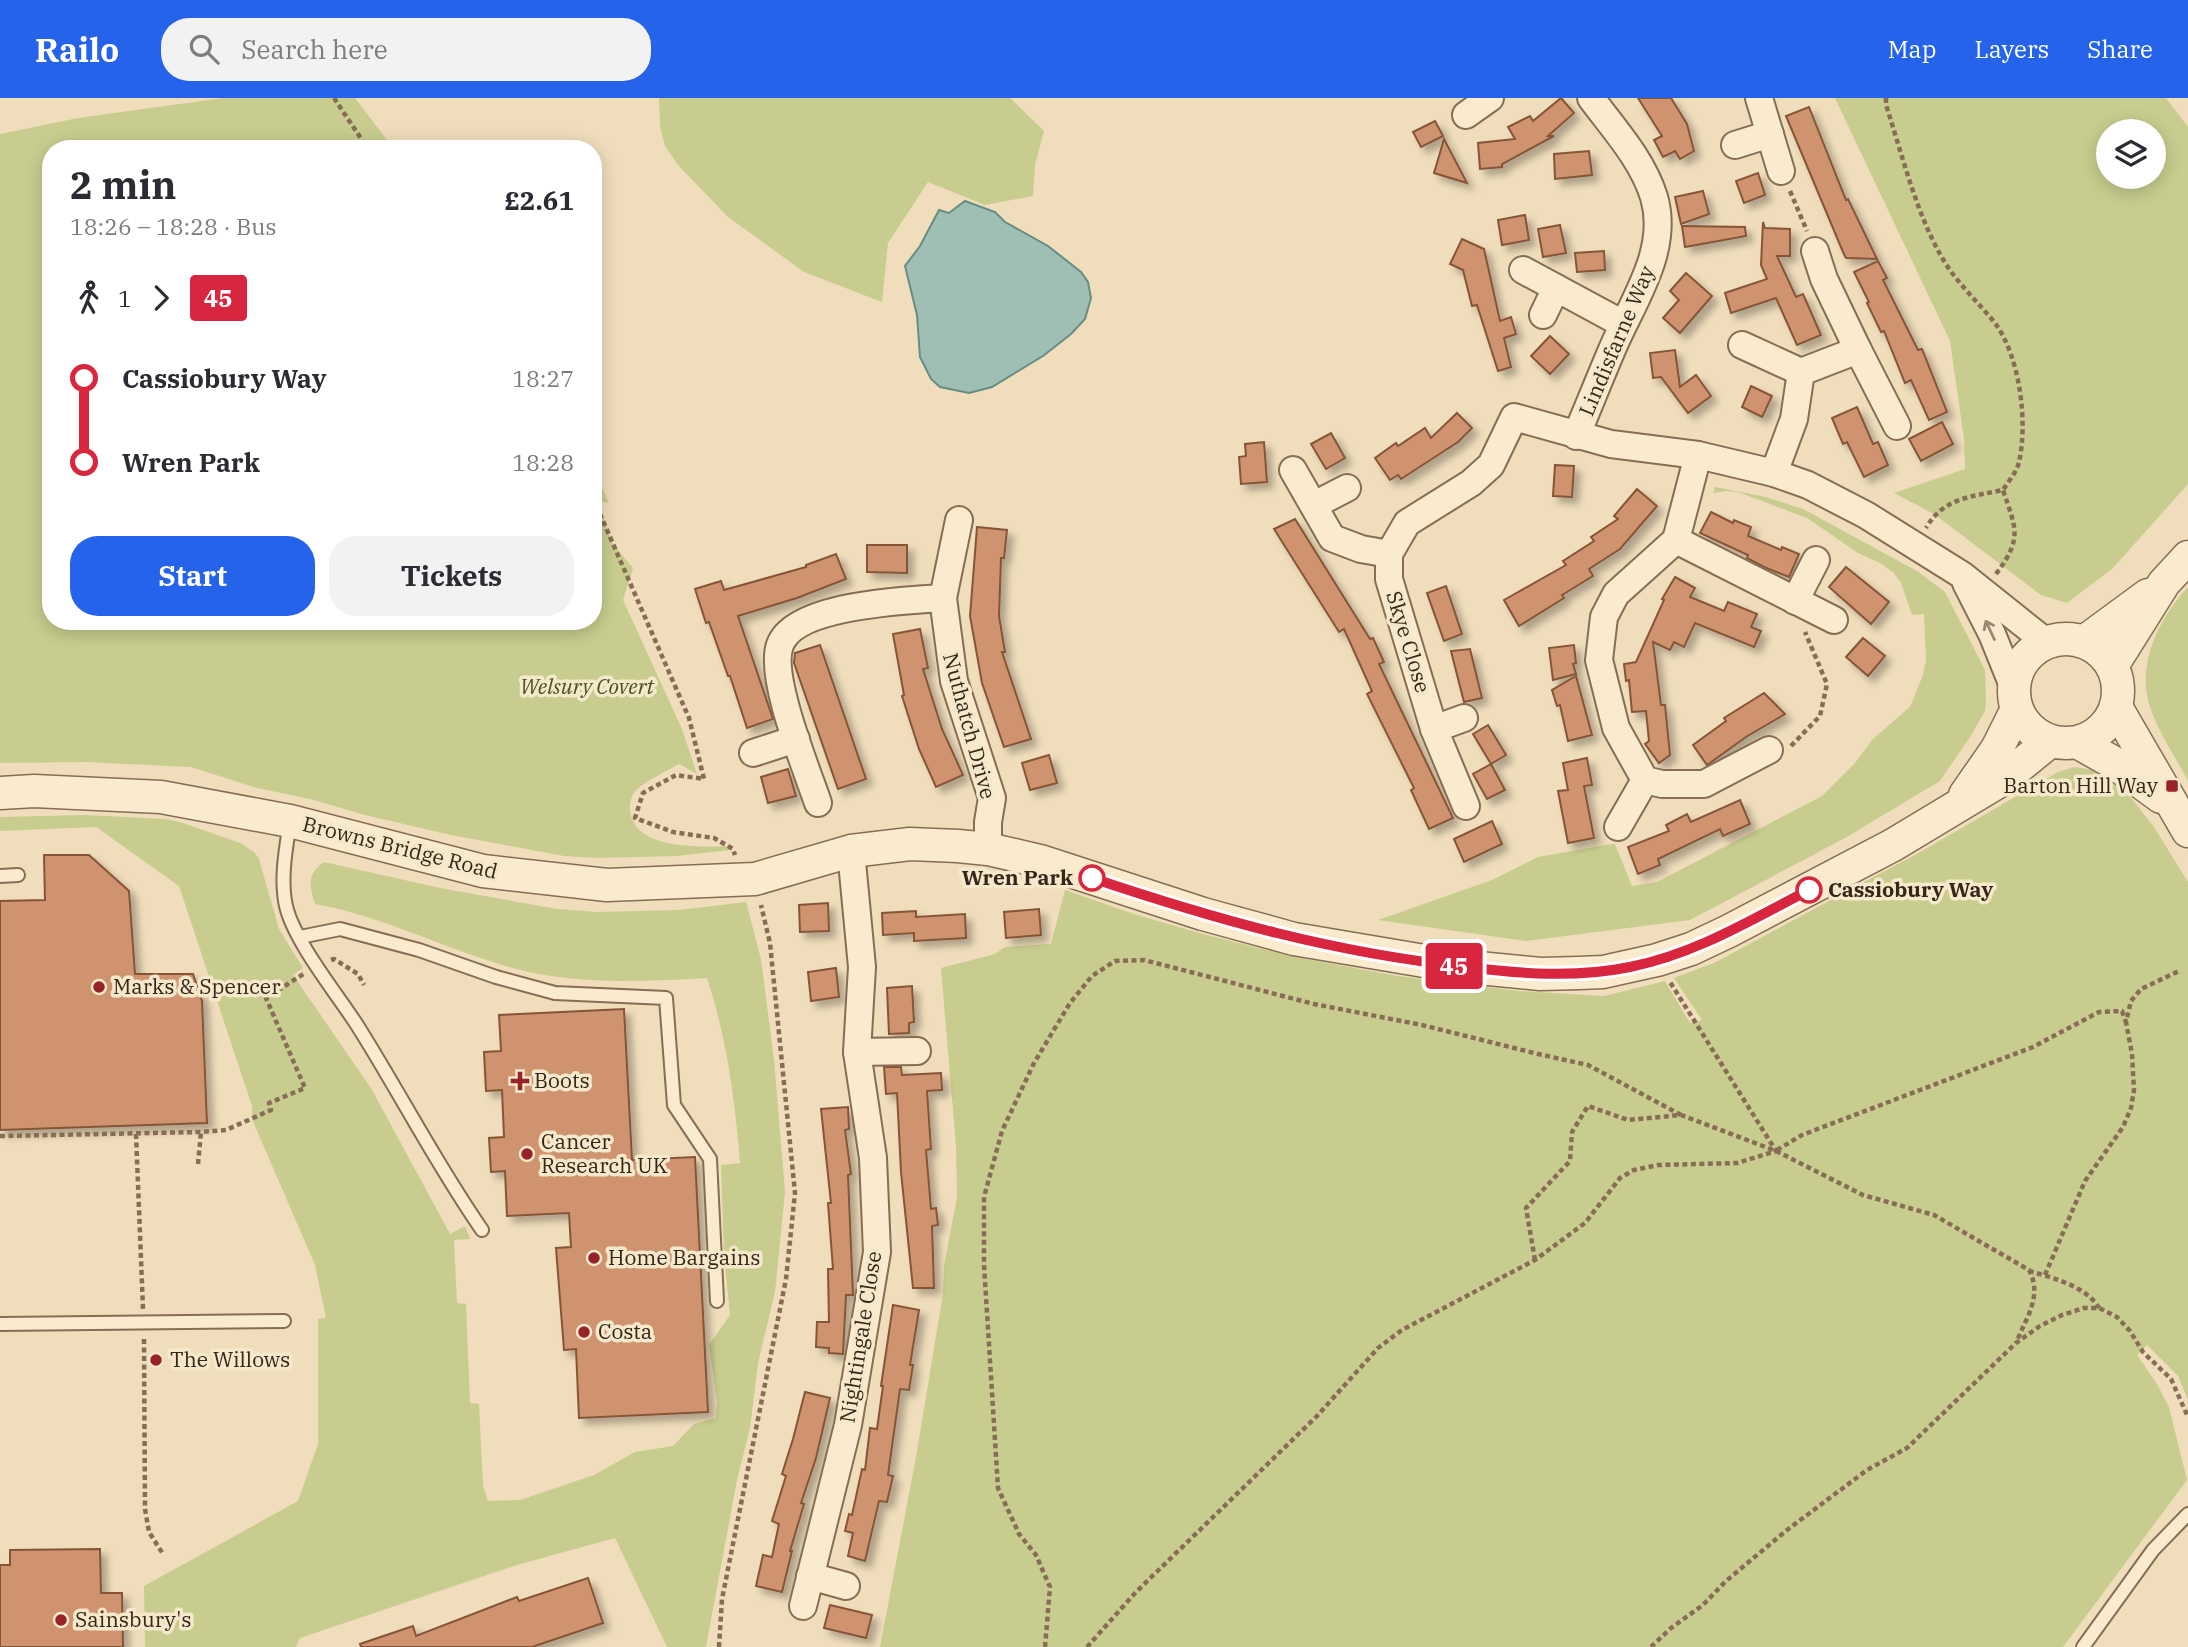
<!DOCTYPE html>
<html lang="en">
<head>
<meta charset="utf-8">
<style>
	body { margin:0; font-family:"IBM Plex Serif",serif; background:#f2f2f3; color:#2b2b33; height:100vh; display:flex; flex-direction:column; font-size:26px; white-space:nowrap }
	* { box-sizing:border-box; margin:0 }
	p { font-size:23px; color:#7c7c81 }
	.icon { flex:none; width:38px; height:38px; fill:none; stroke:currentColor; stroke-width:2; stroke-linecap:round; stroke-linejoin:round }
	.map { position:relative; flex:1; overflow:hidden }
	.panel { position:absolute; left:42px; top:42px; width:560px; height:490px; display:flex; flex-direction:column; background:#fff; border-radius:28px; box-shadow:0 4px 18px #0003 }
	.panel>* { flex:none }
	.badge { padding:0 14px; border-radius:5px; font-size:24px; line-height:46px }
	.tools { position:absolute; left:2096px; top:21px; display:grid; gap:14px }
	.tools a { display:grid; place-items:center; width:70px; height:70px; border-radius:50%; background:#fff; box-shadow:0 4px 18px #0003; font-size:35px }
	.map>.badge { position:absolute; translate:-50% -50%; box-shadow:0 0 0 4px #fff }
	.legs { display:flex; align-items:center; gap:10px; height:77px; padding:0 28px; font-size:23px }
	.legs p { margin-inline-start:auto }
	.headline { display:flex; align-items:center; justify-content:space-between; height:119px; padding:0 28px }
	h1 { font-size:38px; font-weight:800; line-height:52px }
	.primary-button { display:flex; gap:14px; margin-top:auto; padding:14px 28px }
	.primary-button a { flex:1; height:80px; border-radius:28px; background:#2563eb; color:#fff; font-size:28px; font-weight:800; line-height:80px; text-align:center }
	.primary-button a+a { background:#f2f2f3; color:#2b2b33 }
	ul { padding:0 28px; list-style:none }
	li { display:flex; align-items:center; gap:24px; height:84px; font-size:26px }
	li i { display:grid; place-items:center; width:10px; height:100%; margin:0 9px; background:currentColor }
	li i::after { content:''; width:18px; height:18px; margin:-9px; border:5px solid; border-radius:50%; background:#fff }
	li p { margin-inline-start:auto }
	li:first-child i { background:linear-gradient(#0000 50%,currentColor 0) }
	li:last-child i { background:linear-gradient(currentColor 50%,#0000 0) }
	header { display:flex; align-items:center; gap:42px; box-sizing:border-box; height:98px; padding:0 35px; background:#2563eb; color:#fff }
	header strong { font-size:33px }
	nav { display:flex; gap:38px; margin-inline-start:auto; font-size:24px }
	.search { width:490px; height:63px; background:#f2f2f3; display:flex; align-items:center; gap:18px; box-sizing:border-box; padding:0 24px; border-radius:28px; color:#7c7c81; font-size:26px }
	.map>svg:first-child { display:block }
	.green { fill:#c8cd8f; fill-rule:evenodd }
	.water { fill:#9fbfb5; stroke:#678d82; stroke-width:2 }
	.building { fill:#cf936f; stroke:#865539; stroke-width:2; filter:url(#shadow) }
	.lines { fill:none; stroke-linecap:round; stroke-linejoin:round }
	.service-casing { stroke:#866d54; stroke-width:16 }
	.minor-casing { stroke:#866d54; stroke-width:30 }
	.tertiary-casing { stroke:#866d54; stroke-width:35 }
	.path { stroke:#866d54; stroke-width:4.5; stroke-dasharray:5 3.5; stroke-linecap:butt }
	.service { stroke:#faebce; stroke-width:12 }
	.minor { stroke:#faebce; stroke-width:26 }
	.tertiary { stroke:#faebce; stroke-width:32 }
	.oneway { stroke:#988874 }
	.line-1-casing { stroke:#fff; stroke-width:16 }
	.line-1 { stroke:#d7263d; stroke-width:10 }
	.poi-dot { fill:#972228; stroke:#f6e8ca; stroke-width:2.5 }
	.stop-1-dot { fill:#fff; stroke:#d7263d; stroke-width:3.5 }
	.labels { text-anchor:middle; stroke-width:7; stroke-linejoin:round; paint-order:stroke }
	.street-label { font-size:21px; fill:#35261a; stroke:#f6e8ca }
	.park-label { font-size:21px; font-style:italic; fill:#475220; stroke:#f6e8ca }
	.poi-label { font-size:21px; fill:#35261a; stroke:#f6e8ca; text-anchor:start }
	.stop-label { font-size:21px; font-weight:bold; fill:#35261a; stroke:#f6e8ca; text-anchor:end }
</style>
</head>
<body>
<header>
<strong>Railo</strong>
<div class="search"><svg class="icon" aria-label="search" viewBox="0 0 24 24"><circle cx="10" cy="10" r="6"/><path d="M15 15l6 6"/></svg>Search here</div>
<nav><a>Map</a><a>Layers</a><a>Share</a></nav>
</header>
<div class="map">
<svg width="2188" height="1549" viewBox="0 0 2188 1549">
	<defs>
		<filter id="shadow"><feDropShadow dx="6" dy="6" stdDeviation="3.5" flood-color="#0004"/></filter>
	</defs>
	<rect width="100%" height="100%" fill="#efddbb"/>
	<g class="green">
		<path d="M223 0H355L394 51H51V523H593V371L609 405 598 403 612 445 633 470 623 502 682 631 697 676 679 666C668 673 640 685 634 695 629 702 629 713 632 721 644 752 704 749 731 748V752L676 758 598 760 564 758 451 737 365 717 310 701 257 690 191 669 86 664 0 665V36L78 20Z"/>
		<polygon points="659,0 1010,0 1044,33 1035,67 1033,98 985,107 928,84 888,145 882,204 804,174 728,119 678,67 665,48 660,29"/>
		<path d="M1835 0H2166L2188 29V386L2113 470 2067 505 2041 497 1934 416 1894 395 1965 371 1964 341 1950 243ZM2109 33H2154V79H2109Z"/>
		<polygon points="1715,389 1766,399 1803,411 1917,473 1945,494 1985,572 1986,602 1985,613 1970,639 1940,683 1845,740 1690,822 1526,843 1378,822 1492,782 1538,759 1606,747 1615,746 1632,788 1657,784 1822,698 1855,665 1873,641 1910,609 1923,577 1926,562 1924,516 1912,517 1901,485 1894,475 1880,465 1858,455 1807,420 1738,394 1727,393 1713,395"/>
		<path d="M2188 489V683C2175 658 2157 632 2149 606 2137 564 2160 519 2188 489Z"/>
		<polygon points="2074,669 2093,672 2120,686 2154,729 2188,784 2188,1302 2178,1278 2147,1247 2137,1257 2157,1286 2169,1309 2187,1382 2063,1549 880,1549 916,1359 943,1196 944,1168 957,1099 956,1048 941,870 995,856 1005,849 1051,846 1065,792 1134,816 1203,836 1295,859 1398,878 1519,893 1604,898 1665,883 1690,925 1702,922 1674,880 1716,864 1922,753 2058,674"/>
		<path d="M85 717 165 721 180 724 240 745 254 754 259 761 279 831 303 870 293 877 371 990 450 1136 465 1128 470 1141 454 1142 457 1205 466 1206 470 1305 479 1306 483 1388 488 1403 520 1402 594 1377 635 1354 673 1348 694 1326 716 1320 717 1303 709 1247 730 1217 724 1158 721 1067 740 1065C735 1002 727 941 707 880 642 884 572 887 509 869 443 850 382 818 315 806 309 787 307 776 324 764L440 790 557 811 596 814 679 812 746 804 761 861 774 962 785 1094 775 1194 758 1265 750 1330 737 1382 706 1549H667L615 1440 517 1467 300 1540 296 1549H145L144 1488 298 1403 318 1346V1221L326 1220 315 1167 252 1021V1008L179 788 96 729 0 733V719Z"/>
	</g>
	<polygon class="water" points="965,103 995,114 1005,124 1048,148 1081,174 1088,184 1091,200 1085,221 1071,236 1043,258 992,289 969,295 940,289 931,281 920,259 917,217 905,168 920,148 939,112 949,115"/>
	<g class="building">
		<polygon points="1561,0 1574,15 1548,38 1554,38 1502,66 1502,69 1480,71 1478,45 1515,41 1508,29 1530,18 1533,23"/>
		<polygon points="1638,0 1671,0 1687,26 1694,53 1680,61 1675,53 1663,59 1654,42 1662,38"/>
		<polygon points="1809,9 1846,102 1848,101 1877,161 1846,160 1843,154 1786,18"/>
		<polygon points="1435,23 1443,38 1421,49 1413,34"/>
		<polygon points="1444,41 1467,85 1434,75"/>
		<polygon points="1589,53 1592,77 1555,81 1554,56"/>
		<polygon points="1758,75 1765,97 1744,105 1736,83"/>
		<polygon points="1703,93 1709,116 1681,126 1675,99"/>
		<polygon points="1525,117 1529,142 1502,147 1498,122"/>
		<polygon points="1763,124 1765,130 1790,131 1790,158 1777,158 1796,199 1803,196 1821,237 1797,247 1776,200 1731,215 1725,195 1767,181 1761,167"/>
		<polygon points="1560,127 1566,155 1543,159 1538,131"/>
		<polygon points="1682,128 1745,129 1746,138 1685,149"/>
		<polygon points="1462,141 1484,151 1500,223 1511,219 1516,236 1504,240 1511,269 1498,273 1477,207 1472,208 1463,172 1450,166"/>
		<polygon points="1604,153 1605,172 1577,174 1575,155"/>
		<polygon points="1878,163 1887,180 1883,182 1918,252 1922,251 1947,314 1929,322 1911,282 1905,285 1884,233 1881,234 1867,205 1869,204 1854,174"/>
		<polygon points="1686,175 1712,198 1680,235 1663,220 1679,202 1670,193"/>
		<polygon points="1550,238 1569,256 1550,276 1531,258"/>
		<polygon points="1675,252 1680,289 1696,277 1711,298 1688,315 1661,279 1653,280 1650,255"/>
		<polygon points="1751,288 1772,298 1762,319 1742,309"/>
		<polygon points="1857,309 1873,346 1878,344 1888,367 1864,379 1847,344 1843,346 1832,320"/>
		<polygon points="1457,315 1472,330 1458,344 1401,381 1398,377 1390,382 1375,360 1396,345 1398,348 1425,330 1431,340"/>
		<polygon points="1942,324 1953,346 1921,363 1909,341"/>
		<polygon points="1331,335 1345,360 1326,371 1311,346"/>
		<polygon points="1264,344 1267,384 1241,386 1239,359 1246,358 1245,346"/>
		<polygon points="1555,367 1574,368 1572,399 1553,398"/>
		<polygon points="1637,391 1657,408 1620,451 1589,471 1593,478 1562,497 1564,500 1519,528 1504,502 1566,467 1563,463 1594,443 1591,439 1618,421 1614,418"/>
		<polygon points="1711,414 1733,425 1734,422 1751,429 1748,438 1781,452 1782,449 1799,456 1789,479 1764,469 1747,460 1748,457 1700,435"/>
		<polygon points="1295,421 1370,541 1373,540 1384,564 1379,566 1453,720 1429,731 1411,692 1414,690 1367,596 1372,593 1344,531 1339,534 1274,431"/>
		<polygon points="977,429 1007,432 1004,460 1001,460 999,518 1005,554 1002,554 1031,641 1004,649 982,585 970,518"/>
		<polygon points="867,447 907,447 907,475 867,474"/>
		<polygon points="836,456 846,481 797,500 738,518 773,621 747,630 730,578 728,578 709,524 706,525 695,491 721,483 724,492 806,469 806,467"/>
		<polygon points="1846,469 1889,504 1871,526 1829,489"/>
		<polygon points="1675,479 1695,490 1690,499 1724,513 1728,504 1757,516 1751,529 1761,533 1754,549 1695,525 1684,549 1674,544 1670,552 1653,544 1661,607 1665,607 1670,657 1659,665 1645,646 1649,643 1646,613 1632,614 1629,582 1626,583 1624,566 1636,564 1664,502 1662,501"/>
		<polygon points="1446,488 1462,536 1444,543 1427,495"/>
		<polygon points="920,531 928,570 923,571 942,631 963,677 936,689 919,651 902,598 904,597 893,536"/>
		<polygon points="1863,540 1885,558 1868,578 1846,559"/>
		<polygon points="820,547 866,681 838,691 794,565 795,555"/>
		<polygon points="1574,547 1576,565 1573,566 1576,576 1553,582 1549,550"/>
		<polygon points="1470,551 1482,600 1464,604 1451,553"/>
		<polygon points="1576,578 1592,637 1568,643 1560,607 1557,608 1552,592"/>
		<polygon points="1764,595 1785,616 1746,639 1707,667 1693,647 1726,623 1724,620"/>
		<polygon points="1488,627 1506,657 1491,666 1473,636"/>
		<polygon points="1049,657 1057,685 1030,692 1022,665"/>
		<polygon points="1587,660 1592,687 1584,688 1594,740 1568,745 1558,693 1568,692 1563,665"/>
		<polygon points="1491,666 1505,692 1487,701 1473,676"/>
		<polygon points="788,671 796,698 768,705 761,679"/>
		<polygon points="1740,702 1750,726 1723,738 1720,731 1658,761 1660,767 1638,776 1628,749 1669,733 1666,727 1687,716 1691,724"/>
		<polygon points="1492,723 1502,746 1464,764 1454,741"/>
		<polygon points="44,757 89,757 129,793 135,876 193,876 202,903 207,1025 0,1032 0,803 45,802"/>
		<polygon points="828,805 829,833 800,834 799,807"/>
		<polygon points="1039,811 1041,837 1006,840 1004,814"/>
		<polygon points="916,813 916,819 965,816 966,840 914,843 914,835 883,837 882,815"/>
		<polygon points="836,870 839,899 811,903 808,874"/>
		<polygon points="912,888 914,924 909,925 909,935 889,936 887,890"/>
		<polygon points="624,911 632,1062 695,1059 708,1314 579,1320 576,1251 564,1252 556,1150 571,1149 569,1115 507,1118 505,1073 491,1074 489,1040 504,1039 502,992 486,993 484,954 501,953 499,917"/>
		<polygon points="884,969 901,969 902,977 941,975 942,992 927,993 931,1051 926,1052 931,1111 936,1110 938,1127 932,1128 934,1190 913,1190 901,1074 897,995 886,996"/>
		<polygon points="848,1009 849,1031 845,1032 851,1076 848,1077 853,1197 846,1197 843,1256 829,1255 829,1250 816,1249 817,1224 829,1224 828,1171 833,1171 828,1105 831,1105 821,1011"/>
		<polygon points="893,1207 919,1212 910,1267 913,1267 909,1292 900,1291 888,1377 893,1378 887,1404 879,1403 865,1463 848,1458 853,1435 845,1433 849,1416 852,1417 862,1371 865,1372 870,1330 877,1331 883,1288 881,1288"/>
		<polygon points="805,1294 830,1300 816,1360 801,1405 804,1406 790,1453 792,1453 782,1494 756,1488 763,1457 772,1459 779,1426 772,1423 786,1378 782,1376 793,1341"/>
		<polygon points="100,1451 101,1495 122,1495 123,1549 0,1549 0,1467 10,1467 10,1452"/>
		<polygon points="588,1480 603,1525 532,1549 361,1549 360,1546 413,1528 416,1538 517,1499 519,1503"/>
		<polygon points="830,1507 872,1517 866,1540 824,1530"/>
	</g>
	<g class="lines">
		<defs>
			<g id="service">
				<path d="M290 724C286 750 280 781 286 808 294 843 337 896 357 927 400 995 436 1066 482 1132"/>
				<polyline points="0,778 18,777"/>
				<polyline points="300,839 340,831 419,852 496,879 555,895 666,900 674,1007 710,1061 717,1203"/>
				<polyline points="0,1226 284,1223"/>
				<polyline points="2083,1549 2153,1452 2188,1416"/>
			</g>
			<g id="minor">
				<polyline points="1759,0 1781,73"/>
				<polyline points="1466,17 1490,0"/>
				<polyline points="1735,47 1770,36"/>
				<polyline points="1523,172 1623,226"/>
				<polyline points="1543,217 1556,190"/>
				<polyline points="1742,247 1801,274"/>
				<polyline points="1858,252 1897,328"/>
				<path d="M1576 338C1588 310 1599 282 1611 254 1631 205 1670 154 1654 99 1642 61 1614 31 1591 0"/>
				<polyline points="1698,357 1676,442 1616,496 1604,519 1599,562 1616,630 1645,682 1662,686 1704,686 1769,652"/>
				<polyline points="1293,372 1332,440 1361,451 1389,456"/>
				<polyline points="1774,375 1794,321 1801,274 1858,252 1824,181 1815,153"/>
				<polyline points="1314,407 1347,390"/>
				<polyline points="959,422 943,500 954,583 992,700 988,724 988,751"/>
				<polyline points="1676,442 1834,522"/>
				<polyline points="1966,485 1992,536 2013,588"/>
				<polyline points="1795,503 1816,462"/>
				<polyline points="1434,631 1464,620"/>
				<polyline points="753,655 796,641"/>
				<path d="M818 705C807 672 768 578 780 547 794 507 906 502 943 500"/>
				<polyline points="1466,708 1434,631 1389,481 1389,456 1407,425 1471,385 1491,367 1514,319 1611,346 1698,357 1774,375 1808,387 1866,417 1962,477 2046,544"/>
				<polyline points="1618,729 1645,682"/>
				<polyline points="857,954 917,953"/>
				<polyline points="810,1478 846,1488"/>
				<polyline points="803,1508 848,1327 877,1154 873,1060 857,954 862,869 851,753"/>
			</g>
			<g id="tertiary">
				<circle cx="2066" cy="593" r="52"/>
				<polyline points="2084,544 2148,497"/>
				<polyline points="2112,568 2164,485 2188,459"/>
				<polyline points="2116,609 2188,733"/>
				<polyline points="2079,645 2116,666 2161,699"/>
				<polyline points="0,695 34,693 161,699 290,723 483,773 607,787 755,781 851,753 910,746 958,748 988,751 1040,763 1203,816 1294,841 1448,867 1540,876 1579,875 1603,874 1657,862 1691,851 1729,833 1893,747 2006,679 2049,644"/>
				<polyline points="1965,697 1997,651 2016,613"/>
			</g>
		</defs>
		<use href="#service" class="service-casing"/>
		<use href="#minor" class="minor-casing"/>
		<use href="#tertiary" class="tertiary-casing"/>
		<g class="path">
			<polyline points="334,0 368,51"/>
			<path d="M1886 0V7C1903 59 1916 116 1944 163 1958 186 1978 204 1995 225 2020 259 2028 324 2019 364 2017 374 2008 384 2003 392 1971 399 1944 399 1926 430"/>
			<polyline points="1790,93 1807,133"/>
			<polyline points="593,400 689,620 704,681 676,677 643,695 635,720 673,734 714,740 733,751 735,757"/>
			<path d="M1996 476C2023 440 2016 431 2003 392"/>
			<polyline points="1791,648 1820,618 1827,586 1805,534"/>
			<polyline points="331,862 334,861 358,876 364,887"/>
			<polyline points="136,1036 143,1211"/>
			<polyline points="0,1038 201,1034 226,1032 271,1012 269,1005 305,990 266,900 305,875"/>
			<polyline points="1777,1052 1802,1037 2033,949 2099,914 2122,913 2126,924"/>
			<polyline points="198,1066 201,1034"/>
			<path d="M1535 1162 1526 1110 1570 1063 1572 1034 1588 1008 1628 1022 1681 1017 1776 1053 1863 1097 1934 1117 2029 1172C2043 1198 2026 1220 2016 1245"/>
			<path d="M2029 1173C2053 1180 2086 1188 2099 1210"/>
			<polyline points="2045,1177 2085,1083 2123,1029 2131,1010 2134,992 2132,956 2126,924 2131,903 2141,891 2179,873"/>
			<polyline points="144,1241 145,1411 149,1434 163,1456"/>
			<polyline points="719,1549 722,1501 786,1181 795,1095 770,845 761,807"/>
			<polyline points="1045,1549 1050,1489 1036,1457 1019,1436 998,1390 984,1167 984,1099 1002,1033 1034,965 1070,905 1092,878 1115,863 1144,862 1314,906 1422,927 1538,956 1588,967 1681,1017"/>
			<polyline points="1087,1549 1136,1494 1317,1318 1378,1250 1402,1232 1535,1162 1585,1125 1620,1080 1634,1072 1658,1067 1737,1065 1776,1053 1670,884"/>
			<polyline points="1651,1549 1671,1530 1703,1507 1726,1483 1787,1432 1867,1372 1907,1350 2016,1245 2040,1228 2062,1217 2084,1210 2099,1210 2117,1219 2130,1233 2143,1254 2171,1281 2188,1319"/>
		</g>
		<use href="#service" class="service"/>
		<use href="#minor" class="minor"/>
		<use href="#tertiary" class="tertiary"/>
	</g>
	<defs><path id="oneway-shaft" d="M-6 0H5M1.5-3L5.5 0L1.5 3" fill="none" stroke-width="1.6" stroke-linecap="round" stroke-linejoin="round" transform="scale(1.75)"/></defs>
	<use class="oneway" href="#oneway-shaft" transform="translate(1990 532) rotate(-115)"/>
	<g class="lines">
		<defs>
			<path id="line-1" d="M1092 780C1217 822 1335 855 1467 869 1521 876 1576 880 1630 869 1695 856 1751 822 1809 792"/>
		</defs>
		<use href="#line-1" class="line-1-casing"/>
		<use href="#line-1" class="line-1"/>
	</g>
	<g class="poi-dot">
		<rect x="2165" y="681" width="14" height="14" rx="3.5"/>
		<circle cx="99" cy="889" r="7"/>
		<path d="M516.5 972.5h7v7h7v7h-7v7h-7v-7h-7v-7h7z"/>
		<circle cx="527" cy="1056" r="7"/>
		<circle cx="594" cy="1160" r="7"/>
		<circle cx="584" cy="1234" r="7"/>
		<circle cx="156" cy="1262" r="7"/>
		<circle cx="61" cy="1522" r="7"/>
	</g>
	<g class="stop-1-dot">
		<circle cx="1092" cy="780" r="12"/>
		<circle cx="1809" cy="792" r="12"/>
	</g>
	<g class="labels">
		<g class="street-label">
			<text transform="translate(1617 243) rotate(-67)" y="7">Lindisfarne Way</text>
			<text transform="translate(1408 544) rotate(73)" y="7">Skye Close</text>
			<text transform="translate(969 628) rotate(75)" y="7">Nuthatch Drive</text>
			<text transform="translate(400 750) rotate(14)" y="7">Browns Bridge Road</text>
			<text transform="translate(861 1239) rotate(-81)" y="7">Nightingale Close</text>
		</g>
		<g class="park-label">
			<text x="587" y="596">Welsury Covert</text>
		</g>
		<g class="poi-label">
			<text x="2158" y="695" text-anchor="end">Barton Hill Way</text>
			<text x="113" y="896">Marks &amp; Spencer</text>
			<text x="534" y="990">Boots</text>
			<text x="541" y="1051">Cancer<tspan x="541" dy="24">Research UK</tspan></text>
			<text x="608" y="1167">Home Bargains</text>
			<text x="598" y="1241">Costa</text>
			<text x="170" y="1269">The Willows</text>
			<text x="75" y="1529">Sainsbury's</text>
		</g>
		<g class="stop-label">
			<text x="1073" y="787">Wren Park</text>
			<text x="1828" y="799" text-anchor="start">Cassiobury Way</text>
		</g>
	</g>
</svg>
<div class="tools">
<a><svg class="icon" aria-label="layers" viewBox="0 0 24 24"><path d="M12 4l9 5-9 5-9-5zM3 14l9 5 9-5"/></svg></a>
</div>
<b class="badge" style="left:1454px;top:868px;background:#d7263d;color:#fff">45</b>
<section class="panel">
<div class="headline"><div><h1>2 min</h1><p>18:26 – 18:28 · Bus</p></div><b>£2.61</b></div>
<div class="legs"><svg class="icon" aria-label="walk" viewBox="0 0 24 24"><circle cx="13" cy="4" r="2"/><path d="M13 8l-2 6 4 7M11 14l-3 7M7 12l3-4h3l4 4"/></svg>1<svg class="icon" aria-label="forward" viewBox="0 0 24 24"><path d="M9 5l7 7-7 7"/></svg><b class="badge" style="background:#d7263d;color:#fff">45</b></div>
<ul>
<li><i style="color:#d7263d"></i><b>Cassiobury Way</b><p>18:27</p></li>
<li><i style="color:#d7263d"></i><b>Wren Park</b><p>18:28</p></li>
</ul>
<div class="primary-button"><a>Start</a><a>Tickets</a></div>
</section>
</div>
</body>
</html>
